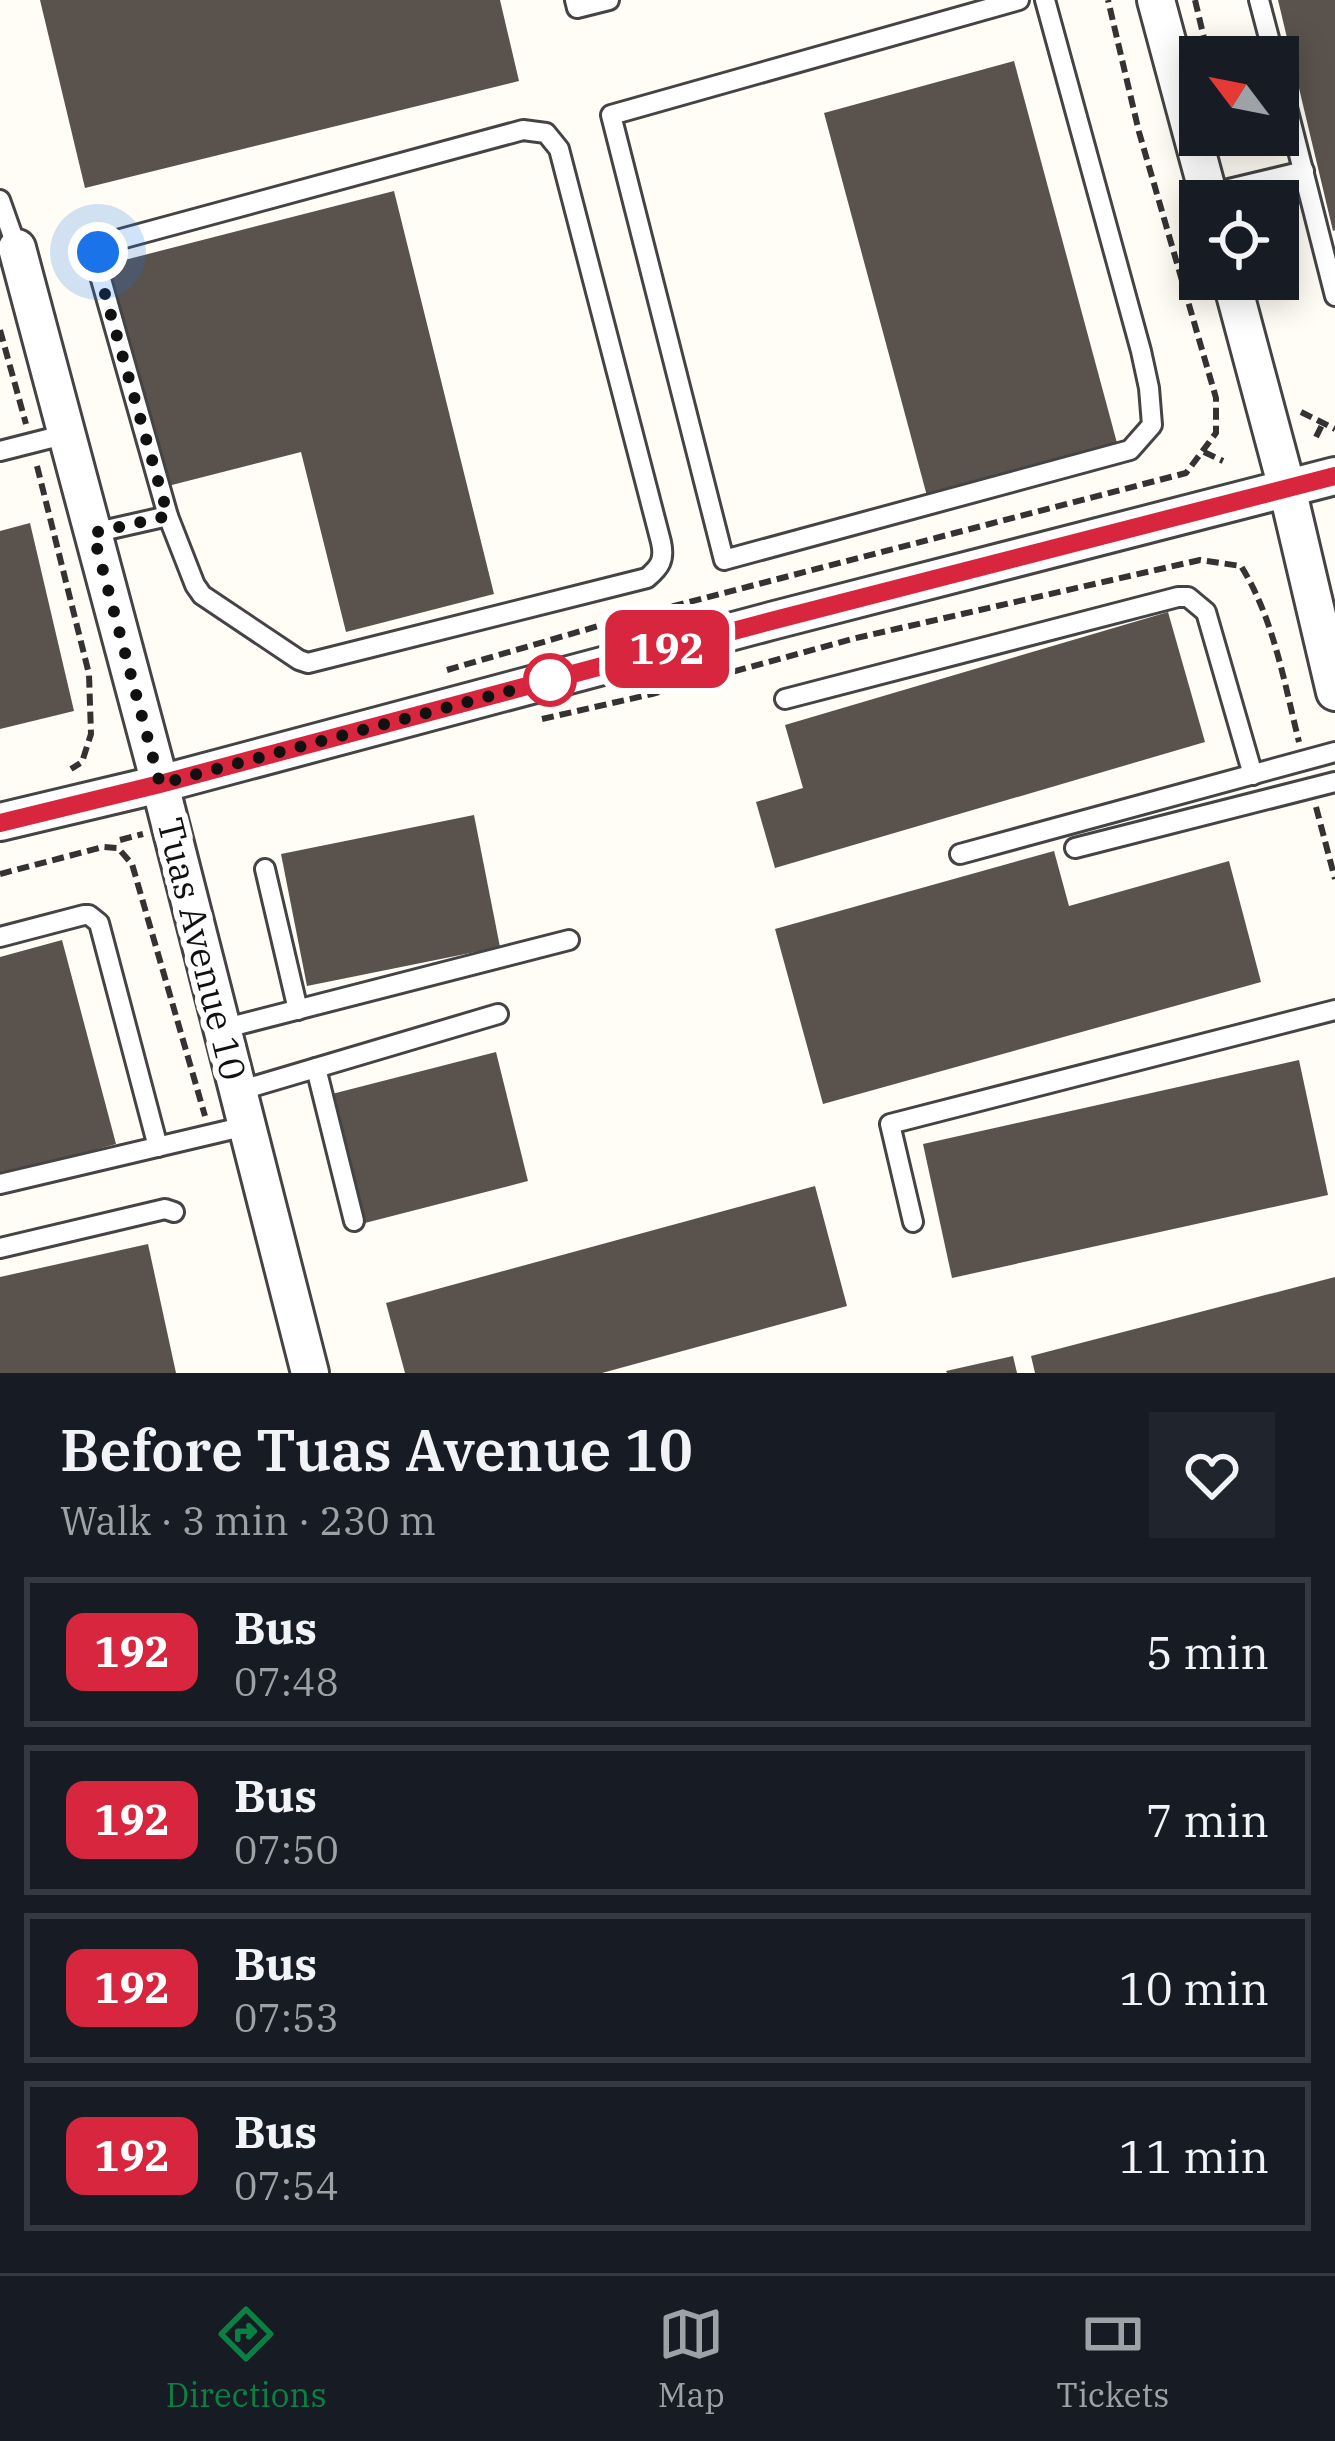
<!DOCTYPE html>
<html lang="en">
<head>
<meta charset="utf-8">
<style>
	body { margin:0; font-family:"IBM Plex Serif",serif; background:#20242c; color:#f1f3f6; height:100vh; display:flex; flex-direction:column; font-size:45px; white-space:nowrap }
	* { box-sizing:border-box; margin:0 }
	p { font-size:39px; color:#9ea1a6 }
	.icon { flex:none; width:66px; height:66px; fill:none; stroke:currentColor; stroke-width:2; stroke-linecap:round; stroke-linejoin:round }
	.map { position:relative; height:1373px; overflow:hidden }
	.panel { display:flex; flex-direction:column; background:#171b24; flex:1 }
	.panel>* { flex:none }
	.badge { padding:0 24px; border-radius:18px; font-size:42px; line-height:78px }
	.needle { width:78px; rotate:302deg }
	.controls { position:absolute; left:1179px; top:36px; display:grid; gap:24px }
	.controls a { display:grid; place-items:center; width:120px; height:120px; border-radius:0px; background:#171b24; box-shadow:0 6px 30px #0003; font-size:60px }
	.you { position:absolute; width:60px; height:60px; margin:-30px; border:9px solid #fff; border-radius:50%; background:#1a73e8; box-shadow:0 0 0 18px #1a73e833 }
	.map>.badge { position:absolute; translate:-50% -50%; box-shadow:0 0 0 6px #fff }
	.round { display:grid; place-items:center; flex:none; width:126px; height:126px; border-radius:0px; background:#20242c }
	.headline { display:flex; align-items:center; justify-content:space-between; height:204px; padding:0 60px }
	h1 { font-size:57px; font-weight:600; line-height:90px }
	ul { padding:0; list-style:none }
	li { display:flex; align-items:center; gap:36px; height:150px; margin:0 24px 18px; padding:0 36px; border:6px solid #363941; border-radius:0px }
	li div { flex:1 }
	li b { display:block; font-size:45px }
	li em { font-style:normal }
	li .badge { min-width:132px; font-weight:700; text-align:center }
	.menu { display:flex; justify-content:space-around; align-items:center; height:168px; border-top:3px solid #363941; background:#171b24; font-size:33px; color:#9ea1a6 }
	.menu a { display:grid; justify-items:center; gap:6px }
	.menu .on { color:#0b8043 }
	.map>svg:first-child { display:block }
	.building { fill:#5a524d }
	.lines { fill:none; stroke-linecap:round; stroke-linejoin:round }
	.lane-casing { stroke:#444; stroke-width:24 }
	.street-casing { stroke:#444; stroke-width:42 }
	.path { stroke:#333; stroke-width:6; stroke-dasharray:12 6; stroke-linecap:butt }
	.lane { stroke:#fff; stroke-width:18 }
	.street { stroke:#fff; stroke-width:36 }
	.line-casing { stroke:#fff; stroke-width:27 }
	.line { stroke:#d7263d; stroke-width:18 }
	.walk { stroke:#111; stroke-width:12; stroke-dasharray:0 21.6 }
	.stop-dot { fill:#fff; stroke:#d7263d; stroke-width:6 }
	.labels { text-anchor:middle; stroke-width:12; stroke-linejoin:round; paint-order:stroke }
	.street-label { font-size:36px; fill:#111; stroke:#fff }
</style>
</head>
<body>
<div class="map">
<svg width="1335" height="1373" viewBox="0 0 1335 1373">
	<rect width="100%" height="100%" fill="#fffdf5"/>
	<g class="building">
		<polygon points="40,0 500,0 519,81 85,188"/>
		<polygon points="1278,0 1335,0 1335,230 1333,231"/>
		<polygon points="1014,61 1117,443 927,496 824,113"/>
		<polygon points="394,191 494,594 346,632 301,452 164,487 109,264"/>
		<polygon points="30,523 74,711 0,729 0,531"/>
		<polygon points="1168,612 1205,742 775,868 756,802 803,788 785,725"/>
		<polygon points="474,815 500,947 307,986 281,854"/>
		<polygon points="1054,851 1069,906 1229,861 1261,982 823,1104 775,929"/>
		<polygon points="62,940 116,1144 0,1176 0,957"/>
		<polygon points="496,1052 528,1181 361,1224 328,1095"/>
		<polygon points="1299,1060 1328,1195 952,1278 923,1144"/>
		<polygon points="815,1186 847,1306 602,1373 405,1373 386,1303"/>
		<polygon points="148,1244 176,1373 0,1373 0,1277"/>
		<polygon points="1335,1277 1335,1373 1035,1373 1031,1356"/>
		<polygon points="1013,1356 1017,1373 947,1373 946,1371"/>
	</g>
	<g class="lines">
		<defs>
			<g id="lane">
				<polyline points="575,0 577,8 609,0"/>
				<polyline points="1019,0 611,115 724,560 1130,450 1152,425 1149,388 1141,351 1045,0"/>
				<polyline points="1259,0 1274,57"/>
				<polyline points="1278,72 1335,296"/>
				<path d="M523 130 546 133 559 149 661 542C665 560 660 567 647 578L308 663 299 660 202 595 195 585 168 516 97 265 98 252 106 243Z"/>
				<polyline points="1208,194 1304,171"/>
				<polyline points="0,200 17,248"/>
				<polyline points="0,451 67,434"/>
				<polyline points="93,533 168,516"/>
				<polyline points="785,699 1178,597 1188,597 1206,612 1253,775"/>
				<polyline points="1075,848 1335,782"/>
				<polyline points="960,854 1335,752"/>
				<polyline points="265,869 298,1010"/>
				<polyline points="0,937 84,915 89,915 99,923 158,1147"/>
				<polyline points="222,1029 569,940"/>
				<polyline points="316,1068 354,1221"/>
				<polyline points="238,1091 498,1014"/>
				<polyline points="0,1184 246,1126"/>
				<polyline points="913,1222 890,1124 1335,1010"/>
				<polyline points="0,1248 165,1209 174,1212"/>
			</g>
			<g id="street">
				<polyline points="1156,0 1210,201"/>
				<polyline points="17,248 155,765 310,1373"/>
				<polyline points="1231,279 1287,488 1335,692"/>
				<polyline points="0,822 160,784 771,621 1335,476"/>
			</g>
		</defs>
		<use href="#lane" class="lane-casing"/>
		<use href="#street" class="street-casing"/>
		<g class="path">
			<polyline points="1195,0 1208,55"/>
			<polyline points="0,330 26,424"/>
			<polyline points="1301,412 1335,429"/>
			<polyline points="1316,437 1322,425"/>
			<polyline points="1204,452 1223,461"/>
			<polyline points="37,466 89,674 91,734 82,762 71,769"/>
			<polyline points="447,670 612,622 1186,473 1216,433 1216,398 1139,132 1108,0"/>
			<path d="M542 719 652 694 852 639 1200 560 1241 566C1274 619 1284 682 1299 742"/>
			<polyline points="1316,807 1335,879"/>
			<polyline points="120,840 143,834"/>
			<polyline points="0,874 103,847 118,848 132,864 205,1116"/>
		</g>
		<use href="#lane" class="lane"/>
		<use href="#street" class="street"/>
	</g>
	<g class="lines">
		<defs>
			<polyline id="line" points="0,823 160,784 771,621 1335,476"/>
		</defs>
		<use href="#line" class="line-casing"/>
		<use href="#line" class="line"/>
		<polyline class="walk" points="98,252 97,266 168,516 93,533 160,784 550,680"/>
	</g>
	<circle class="stop-dot" cx="550" cy="680" r="24"/>
	<g class="labels">
		<g class="street-label">
			<text transform="translate(202 949) rotate(76)" y="13">Tuas Avenue 10</text>
		</g>
	</g>
</svg>
<div class="controls">
<a><svg class="needle" viewBox="-14 -14 28 28"><path d="M0-13l5 13h-10z" fill="#e53935"/><path d="M0 13l5-13h-10z" fill="#9ea1a6"/></svg></a>
<a><svg class="icon" aria-label="locate" viewBox="0 0 24 24"><circle cx="12" cy="12" r="6"/><path d="M12 2v4M12 18v4M2 12h4M18 12h4"/></svg></a>
</div>
<div class="you" style="left:98px;top:252px"></div>
<b class="badge" style="left:667px;top:649px;background:#d7263d;color:#fff">192</b>
</div>
<section class="panel">
<div class="headline"><div><h1>Before Tuas Avenue 10</h1><p>Walk · 3 min · 230 m</p></div><a class="round"><svg class="icon" aria-label="heart" viewBox="0 0 24 24"><path d="M12 20l-8-8c-3-5 5-10 8-4 3-6 11-1 8 4z"/></svg></a></div>
<ul>
<li><span class="badge" style="background:#d7263d;color:#fff">192</span><div><b>Bus</b><p>07:48</p></div><em>5 min</em></li>
<li><span class="badge" style="background:#d7263d;color:#fff">192</span><div><b>Bus</b><p>07:50</p></div><em>7 min</em></li>
<li><span class="badge" style="background:#d7263d;color:#fff">192</span><div><b>Bus</b><p>07:53</p></div><em>10 min</em></li>
<li><span class="badge" style="background:#d7263d;color:#fff">192</span><div><b>Bus</b><p>07:54</p></div><em>11 min</em></li>
</ul>
</section>
<nav class="menu">
<a class="on"><svg class="icon" aria-label="directions" viewBox="0 0 24 24"><path d="M12 3l9 9-9 9-9-9zM9 14v-3h6M13 9l2 2-2 2"/></svg>Directions</a>
<a><svg class="icon" aria-label="map" viewBox="0 0 24 24"><path d="M3 6l6-2 6 2 6-2v14l-6 2-6-2-6 2zM9 4v14M15 6v14"/></svg>Map</a>
<a><svg class="icon" aria-label="tickets" viewBox="0 0 24 24"><path d="M3 7h18v10H3zM15 7v10"/></svg>Tickets</a>
</nav>
</body>
</html>
